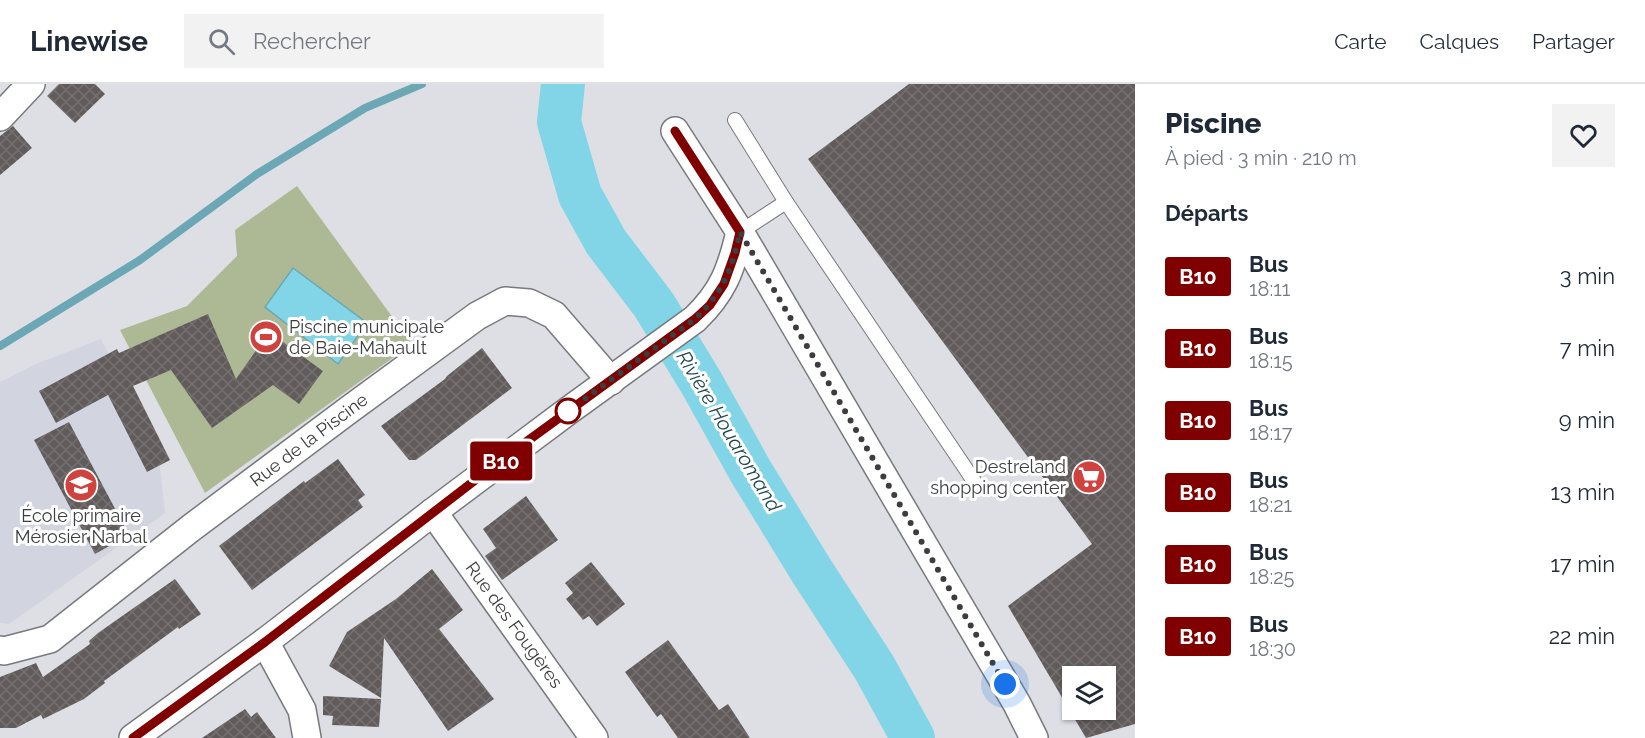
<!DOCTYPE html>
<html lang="fr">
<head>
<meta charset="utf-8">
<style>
	body { margin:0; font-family:Raleway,sans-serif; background:#f2f2f3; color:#1f2937; height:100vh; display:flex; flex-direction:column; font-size:22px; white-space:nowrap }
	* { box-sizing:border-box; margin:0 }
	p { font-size:20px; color:#747a83 }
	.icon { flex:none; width:33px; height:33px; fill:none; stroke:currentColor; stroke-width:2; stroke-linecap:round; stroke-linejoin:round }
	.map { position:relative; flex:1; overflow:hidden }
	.details { display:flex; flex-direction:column; background:#fff; width:510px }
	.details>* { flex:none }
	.badge { padding:0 12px; border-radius:4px; font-size:21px; line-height:39px }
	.fabs { position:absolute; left:1062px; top:582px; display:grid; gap:12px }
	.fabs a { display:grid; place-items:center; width:54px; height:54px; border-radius:0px; background:#fff; box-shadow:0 2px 4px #0004; font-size:30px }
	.you { position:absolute; width:30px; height:30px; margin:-15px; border:4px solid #fff; border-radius:50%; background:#1a73e8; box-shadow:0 0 0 9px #1a73e833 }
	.map>.badge { position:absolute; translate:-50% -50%; box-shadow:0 0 0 3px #fff }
	h2 { padding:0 30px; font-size:22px; line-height:54px }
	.round { display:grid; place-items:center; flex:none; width:63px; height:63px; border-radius:0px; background:#f2f2f3 }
	.overview { display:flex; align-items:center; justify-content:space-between; height:102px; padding:0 30px }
	h1 { font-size:28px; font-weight:800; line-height:45px }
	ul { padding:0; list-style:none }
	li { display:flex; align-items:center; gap:18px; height:72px; padding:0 30px }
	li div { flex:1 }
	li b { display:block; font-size:22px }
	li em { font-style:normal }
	li .badge { min-width:66px; font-weight:700; text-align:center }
	header { display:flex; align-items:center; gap:36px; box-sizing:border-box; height:84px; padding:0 30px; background:#fff; border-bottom:2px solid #e0e1e3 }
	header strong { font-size:28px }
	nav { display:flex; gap:33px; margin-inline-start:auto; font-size:21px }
	.search { width:420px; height:54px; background:#f2f2f3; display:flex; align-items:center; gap:15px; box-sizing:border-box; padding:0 21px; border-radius:0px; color:#747a83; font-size:22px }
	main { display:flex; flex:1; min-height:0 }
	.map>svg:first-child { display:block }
	.built { fill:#d2d4e0 }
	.green { fill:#adb994 }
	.water { fill:#81d5e7; stroke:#6ca7b5; stroke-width:1.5 }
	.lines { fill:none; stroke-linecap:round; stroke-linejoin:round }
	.stream { stroke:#6ca7b5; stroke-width:8 }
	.river { stroke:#81d5e7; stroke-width:44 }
	.building { fill:url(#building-cross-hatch); fill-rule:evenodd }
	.lane-casing { stroke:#78797e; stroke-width:16 }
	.street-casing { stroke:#78797e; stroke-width:30 }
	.lane { stroke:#fff; stroke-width:14 }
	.street { stroke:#fff; stroke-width:27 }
	.line-casing { stroke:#fff; stroke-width:14 }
	.line { stroke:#800000; stroke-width:9 }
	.walk { stroke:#3c3d3f; stroke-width:6; stroke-dasharray:0 10.8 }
	.stop-dot { fill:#fff; stroke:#800000; stroke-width:3 }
	.labels { text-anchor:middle; stroke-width:6; stroke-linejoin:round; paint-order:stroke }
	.poi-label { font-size:18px; fill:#3c3d3f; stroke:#fff; text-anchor:start }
	.street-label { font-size:18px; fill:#3c3d3f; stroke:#fff }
	.water-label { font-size:20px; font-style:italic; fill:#20474f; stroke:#fff }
</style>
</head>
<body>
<header>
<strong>Linewise</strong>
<div class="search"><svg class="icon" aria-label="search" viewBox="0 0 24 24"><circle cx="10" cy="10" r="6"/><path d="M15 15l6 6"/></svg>Rechercher</div>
<nav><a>Carte</a><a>Calques</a><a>Partager</a></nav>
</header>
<main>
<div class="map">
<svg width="1135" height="654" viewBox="0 0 1135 654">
	<defs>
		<pattern id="building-cross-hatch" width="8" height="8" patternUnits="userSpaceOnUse" patternTransform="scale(1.5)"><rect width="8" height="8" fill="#615c5b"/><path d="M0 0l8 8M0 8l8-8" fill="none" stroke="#757170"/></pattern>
	</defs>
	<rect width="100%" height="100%" fill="#dedfe4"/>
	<polygon class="built" points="101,255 159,373 165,429 9,540 0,539 0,298 36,280"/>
	<polygon class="green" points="297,102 412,260 205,409 120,246 187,222 237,172 235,146"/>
	<polygon class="water" points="293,184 367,239 338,280 265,223"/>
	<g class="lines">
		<polyline class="stream" points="0,262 140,176 257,90 365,24 422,0"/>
		<polyline class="river" points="563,0 559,38 580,111 606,158 654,221 702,300 751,388 811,486 874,583 913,654"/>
	</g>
	<g class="building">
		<polygon points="59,0 95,0 105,10 75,39 47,12"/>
		<path d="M909 0H1135V640L1086 654 1008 522 1092 460 808 75ZM1072 592H1106V626H1072Z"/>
		<polygon points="13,42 32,64 0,91 0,52"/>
		<polygon points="208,230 236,295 269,248 323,287 299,320 273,301 212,344 171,286 133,302 170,376 147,388 108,311 56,339 39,307 117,265 119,269"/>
		<polygon points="482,264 512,304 416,376 409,376 381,342 445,295 447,292"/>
		<polygon points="69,338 129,451 95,470 34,356"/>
		<polygon points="338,375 365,411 358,416 363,423 252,506 219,462 304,397 305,399"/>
		<polygon points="526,412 558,456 502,496 485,472 496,464 483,445"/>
		<polygon points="591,478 625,520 597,542 589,532 583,536 566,515 573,509 565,499"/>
		<polygon points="432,485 463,526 439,545 494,615 448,647 384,554 381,614 329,582 347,548 396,515"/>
		<polygon points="175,495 201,530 179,545 178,543 104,597 105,599 84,615 43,635 41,631 16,644 0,644 0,593 36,579 43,593 90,560 89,557 98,549"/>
		<polygon points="668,556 719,626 728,620 750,654 678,654 661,630 657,633 625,588"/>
		<polygon points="323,612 381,615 379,643 332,641 333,632 323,631"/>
		<polygon points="245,625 251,633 257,628 276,654 202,654"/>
	</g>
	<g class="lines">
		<defs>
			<g id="lane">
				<polyline points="735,36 786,118"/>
				<polyline points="740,148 786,118 976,400"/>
			</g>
			<g id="street">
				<polyline points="0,33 31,0"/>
				<polyline points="675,47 740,148 1017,620 1034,654"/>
				<polyline points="433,428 594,654"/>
				<polyline points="265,558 302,626 307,654"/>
				<polyline points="0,566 4,567 50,555 191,444 350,325 477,232 505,217 529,219 554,231 611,297"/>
				<path d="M133 654 265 558 433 428 568 327 695 235C723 208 731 186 740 148"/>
			</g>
		</defs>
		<use href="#lane" class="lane-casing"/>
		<use href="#street" class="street-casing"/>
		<use href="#lane" class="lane"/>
		<use href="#street" class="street"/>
	</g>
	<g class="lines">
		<defs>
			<polyline id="line" points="133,654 265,558 500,377 695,235 710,221 724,200 735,169 740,148 675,47"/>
		</defs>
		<use href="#line" class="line-casing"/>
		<use href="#line" class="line"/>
		<path class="walk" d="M568 327 695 235C723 208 732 186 740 148L1005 600"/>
	</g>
	<defs>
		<symbol id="stadium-disc" viewBox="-11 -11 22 22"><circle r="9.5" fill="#d0423d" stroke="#fff"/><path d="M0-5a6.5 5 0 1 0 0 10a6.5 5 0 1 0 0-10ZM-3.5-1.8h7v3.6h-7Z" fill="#fff"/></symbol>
		<symbol id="supermarket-disc" viewBox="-11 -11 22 22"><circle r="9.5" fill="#d0423d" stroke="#fff"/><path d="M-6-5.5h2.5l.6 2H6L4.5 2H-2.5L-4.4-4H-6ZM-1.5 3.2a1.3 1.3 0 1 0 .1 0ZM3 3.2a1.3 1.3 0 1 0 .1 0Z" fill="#fff"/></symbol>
		<symbol id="school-disc" viewBox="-11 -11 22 22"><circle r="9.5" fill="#d0423d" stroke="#fff"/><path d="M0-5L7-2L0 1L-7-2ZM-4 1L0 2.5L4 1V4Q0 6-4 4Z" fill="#fff"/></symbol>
	</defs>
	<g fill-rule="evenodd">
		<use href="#stadium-disc" x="247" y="234" width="38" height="38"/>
		<use href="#supermarket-disc" x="1070" y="374" width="38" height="38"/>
		<use href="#school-disc" x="62" y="382" width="38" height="38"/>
	</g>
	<circle class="stop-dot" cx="568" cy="327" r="12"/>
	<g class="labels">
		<g class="poi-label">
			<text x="289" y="249">Piscine municipale<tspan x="289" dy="21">de Baie-Mahault</tspan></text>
			<text x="1066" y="389" text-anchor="end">Destreland<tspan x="1066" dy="21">shopping center</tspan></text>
			<text x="81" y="438" text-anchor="middle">École primaire<tspan x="81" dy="21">Mérosier Narbal</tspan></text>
		</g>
		<g class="street-label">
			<text transform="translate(309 356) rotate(-37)" y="6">Rue de la Piscine</text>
			<text transform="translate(514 541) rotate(54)" y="6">Rue des Fougères</text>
		</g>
		<g class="water-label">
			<text transform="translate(729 347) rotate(59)" y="7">Rivière Houaromand</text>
		</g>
	</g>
</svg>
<div class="fabs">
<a><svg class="icon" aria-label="layers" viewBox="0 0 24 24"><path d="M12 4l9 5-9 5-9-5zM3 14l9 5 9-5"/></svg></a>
</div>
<div class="you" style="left:1005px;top:600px"></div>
<b class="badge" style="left:501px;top:377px;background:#800000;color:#fff">B10</b>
</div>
<section class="details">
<div class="overview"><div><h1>Piscine</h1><p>À pied · 3 min · 210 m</p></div><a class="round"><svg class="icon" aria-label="heart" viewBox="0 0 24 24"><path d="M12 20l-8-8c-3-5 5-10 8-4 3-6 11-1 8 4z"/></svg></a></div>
<h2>Départs</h2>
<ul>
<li><span class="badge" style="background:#800000;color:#fff">B10</span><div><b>Bus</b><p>18:11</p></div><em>3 min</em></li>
<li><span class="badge" style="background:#800000;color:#fff">B10</span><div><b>Bus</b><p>18:15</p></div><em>7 min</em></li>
<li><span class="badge" style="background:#800000;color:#fff">B10</span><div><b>Bus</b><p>18:17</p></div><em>9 min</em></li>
<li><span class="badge" style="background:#800000;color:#fff">B10</span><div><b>Bus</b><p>18:21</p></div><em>13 min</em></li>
<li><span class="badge" style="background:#800000;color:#fff">B10</span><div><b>Bus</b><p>18:25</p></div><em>17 min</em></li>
<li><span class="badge" style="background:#800000;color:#fff">B10</span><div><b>Bus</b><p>18:30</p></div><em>22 min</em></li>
</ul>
</section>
</main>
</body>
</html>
